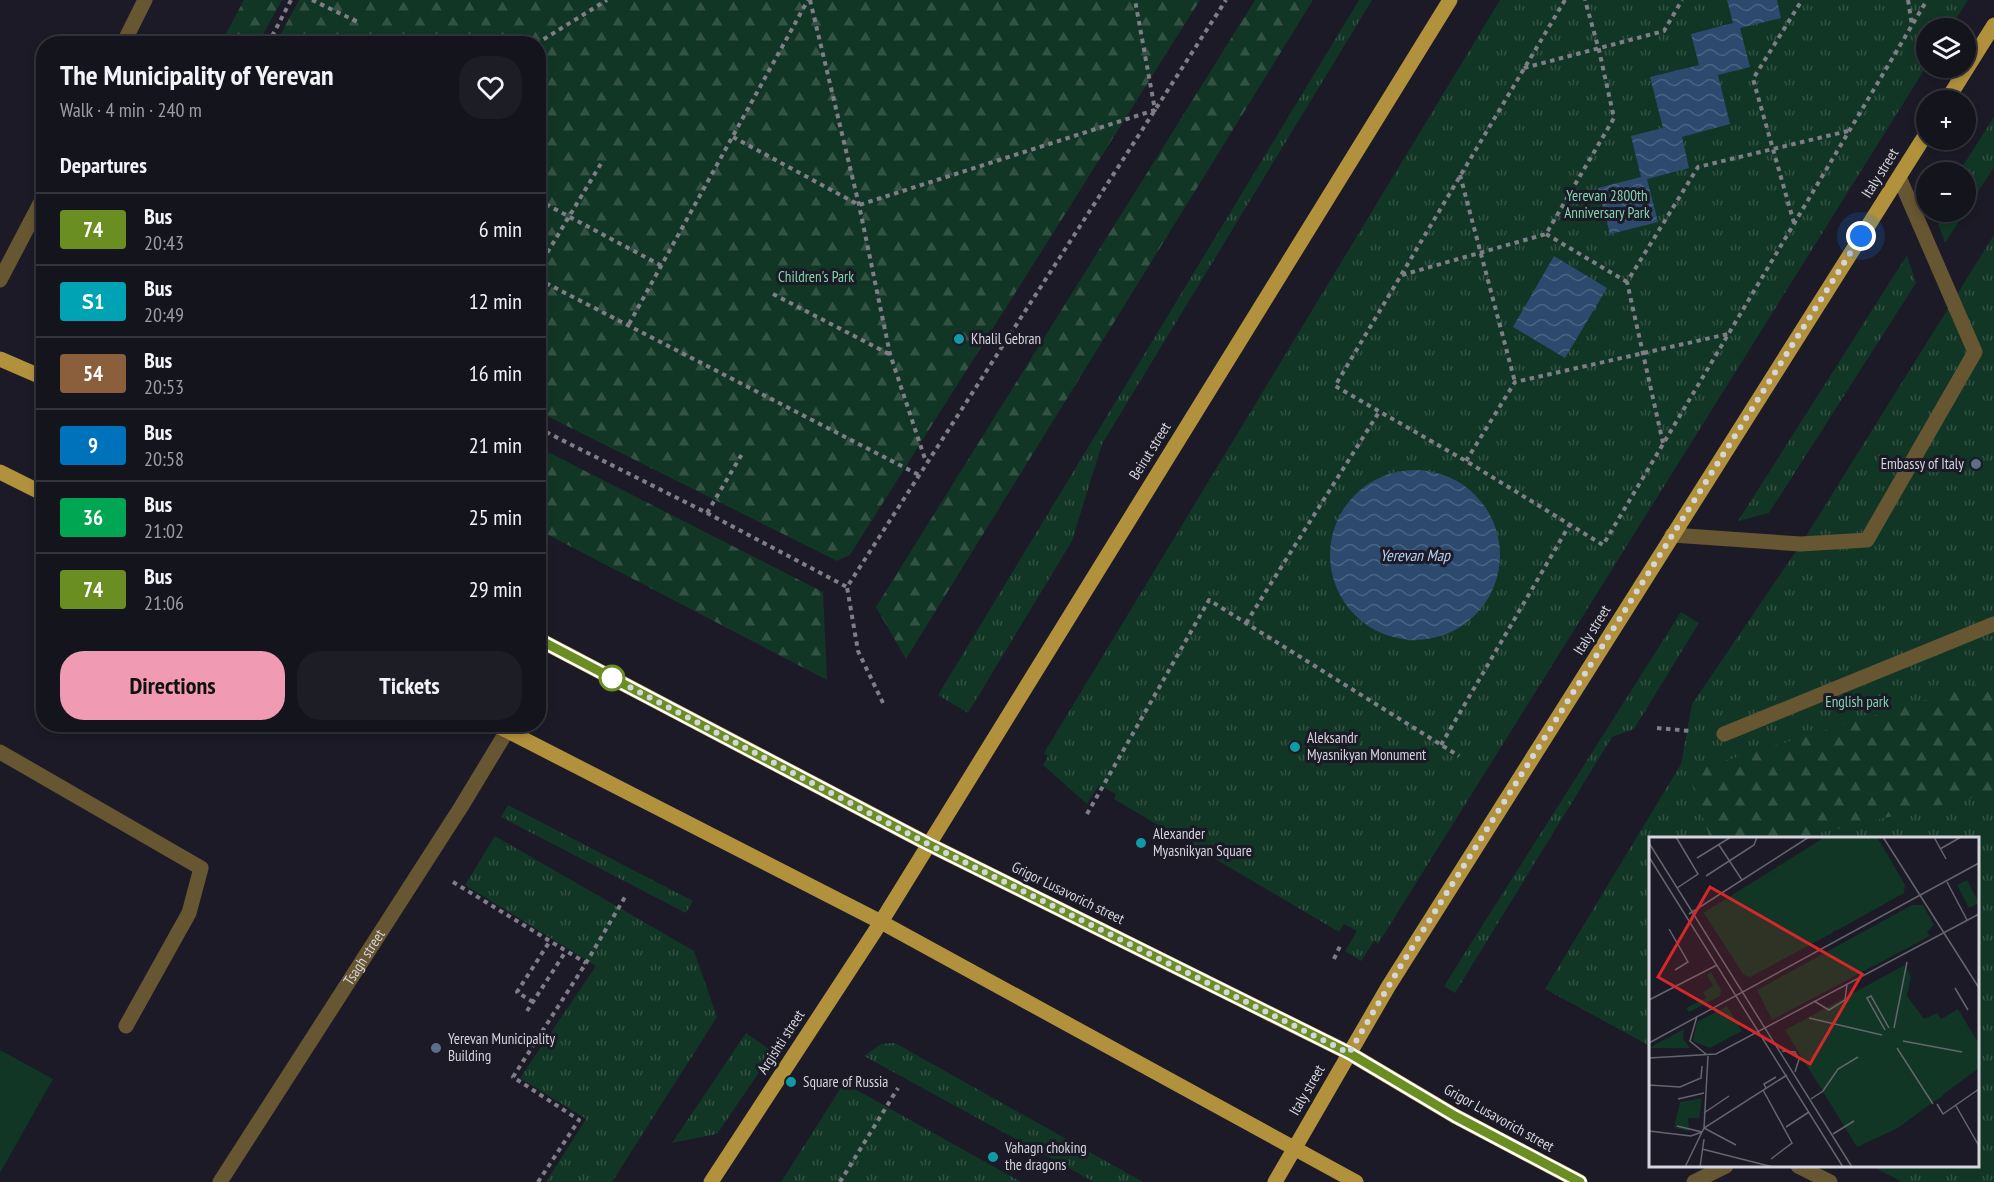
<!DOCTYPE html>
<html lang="en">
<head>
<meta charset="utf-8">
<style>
	body { margin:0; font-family:"PT Sans Narrow","Noto Sans Armenian",sans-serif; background:#1d1d25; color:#f1f3f6; height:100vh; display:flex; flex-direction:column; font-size:22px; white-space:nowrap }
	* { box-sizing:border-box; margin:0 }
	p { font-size:20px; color:#9d9ea3 }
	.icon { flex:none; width:33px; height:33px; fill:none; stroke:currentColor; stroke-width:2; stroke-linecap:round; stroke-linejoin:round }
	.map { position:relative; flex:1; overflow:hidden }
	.drawer { position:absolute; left:36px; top:36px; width:510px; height:696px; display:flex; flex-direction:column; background:#14141c; border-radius:24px; box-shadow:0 3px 9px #0003,0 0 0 2px #33333b }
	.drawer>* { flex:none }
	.badge { padding:0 12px; border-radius:4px; font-size:21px; line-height:39px }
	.buttons { position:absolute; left:1916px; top:18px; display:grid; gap:12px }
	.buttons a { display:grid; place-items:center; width:60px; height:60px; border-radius:50%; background:#14141c; box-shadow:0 3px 9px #0003,0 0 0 2px #33333b; font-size:30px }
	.you { position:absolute; width:30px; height:30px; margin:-15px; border:4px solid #fff; border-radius:50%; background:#1a73e8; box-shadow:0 0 0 9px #1a73e833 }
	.map>.badge { position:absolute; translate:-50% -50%; box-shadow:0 0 0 3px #fff }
	h2 { padding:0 24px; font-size:22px; line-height:54px }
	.round { display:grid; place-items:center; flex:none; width:63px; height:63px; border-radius:24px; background:#1d1d25 }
	.head { display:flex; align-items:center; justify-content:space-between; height:102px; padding:0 24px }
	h1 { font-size:28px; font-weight:700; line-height:45px }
	.button { display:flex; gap:12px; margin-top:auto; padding:12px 24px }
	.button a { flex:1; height:69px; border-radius:24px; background:#f09ab4; color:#111; font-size:24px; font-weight:700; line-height:69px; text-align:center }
	.button a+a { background:#1d1d25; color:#f1f3f6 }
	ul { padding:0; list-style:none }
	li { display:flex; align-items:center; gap:18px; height:72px; padding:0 24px; border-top:2px solid #33333b }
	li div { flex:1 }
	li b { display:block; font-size:22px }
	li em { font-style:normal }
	li .badge { min-width:66px; font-weight:700; text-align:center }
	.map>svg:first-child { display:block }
	.grass { fill:url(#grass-tufts) }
	.forest { fill:url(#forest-firs) }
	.garden { fill:#113625 }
	.water { fill:url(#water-waves) }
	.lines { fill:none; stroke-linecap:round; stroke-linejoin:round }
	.path { stroke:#7f7e88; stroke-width:4; stroke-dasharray:4.5 4.5; stroke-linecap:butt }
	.minor { stroke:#665631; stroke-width:15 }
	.major { stroke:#b2913c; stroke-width:15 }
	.line-casing { stroke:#fff; stroke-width:14 }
	.line { stroke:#6b8e23; stroke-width:9 }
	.walk { stroke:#d5d5dd; stroke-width:6; stroke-dasharray:0 10.8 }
	.culture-dot { fill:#0f9aa8; stroke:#1b1a26; stroke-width:2 }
	.service-dot { fill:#5c6f8a; stroke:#1b1a26; stroke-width:2 }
	.stop-dot { fill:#fff; stroke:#6b8e23; stroke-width:3 }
	.labels { text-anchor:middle; stroke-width:6; stroke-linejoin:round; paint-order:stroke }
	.street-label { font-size:15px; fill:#d5d5dd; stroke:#1b1a26 }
	.park-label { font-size:15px; fill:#83d5ad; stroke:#1b1a26 }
	.poi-label { font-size:15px; fill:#d5d5dd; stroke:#1b1a26; text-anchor:start }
	.water-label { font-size:16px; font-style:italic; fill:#b3d1f4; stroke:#1b1a26 }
	.inset-road { fill:none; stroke:#65656f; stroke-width:1.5 }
	.view { fill:#d62828; fill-opacity:0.15; stroke:#d62828; stroke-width:3 }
	.inset-edge { fill:none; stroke:#d5d5dd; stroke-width:3 }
</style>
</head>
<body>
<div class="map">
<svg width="1994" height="1182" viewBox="0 0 1994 1182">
	<defs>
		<pattern id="grass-tufts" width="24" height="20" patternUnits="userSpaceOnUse" patternTransform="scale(1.5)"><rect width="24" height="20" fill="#113625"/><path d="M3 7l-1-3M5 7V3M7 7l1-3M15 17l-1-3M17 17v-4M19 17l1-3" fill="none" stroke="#335244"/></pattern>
		<pattern id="forest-firs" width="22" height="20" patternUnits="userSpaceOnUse" patternTransform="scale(1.5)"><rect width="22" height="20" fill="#113625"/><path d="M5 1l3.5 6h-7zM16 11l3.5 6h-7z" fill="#335244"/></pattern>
		<pattern id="water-waves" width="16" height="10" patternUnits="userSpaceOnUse" patternTransform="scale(1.5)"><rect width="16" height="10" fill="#2c4a6d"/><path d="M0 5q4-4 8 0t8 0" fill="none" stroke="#4a6381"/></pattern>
	</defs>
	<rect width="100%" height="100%" fill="#1b1a26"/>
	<g class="grass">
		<polygon points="1359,0 1372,0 1102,444 1072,541 968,713 938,695"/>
		<polygon points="1500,0 1968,0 1950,28 1926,28 1926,67 1378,944 1374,941 1361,961 1345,951 1357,931 1344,924 1339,932 1114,799 1116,794 1099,785 1087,804 1043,765 1048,756 1044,753"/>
		<polygon points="1994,117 1994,167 1945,243 1934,212 1965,212 1965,172 1959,172"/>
		<polygon points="1994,235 1994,1182 1902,1182 1872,1166 1978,1166 1978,838 1650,838 1650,1046 1545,989 1681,764 1692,704 1801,544"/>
		<polygon points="1907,255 1916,283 1769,513 1738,521"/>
		<polygon points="1681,612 1699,623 1634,729 1612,737 1455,993 1444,986"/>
		<polygon points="508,805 693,901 686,913 501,817"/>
		<polygon points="495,836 694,951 717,1017 612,1182 546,1182 586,1119 520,1078 596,966 465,885"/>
		<polygon points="746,1033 773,1052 717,1134 672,1143"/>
		<polygon points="891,1043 895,1043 1143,1182 1094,1182 864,1056 881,1044"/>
		<polygon points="844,1083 1021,1182 781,1182"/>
	</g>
	<g class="forest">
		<polygon points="244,0 282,0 258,43 221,43"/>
		<polygon points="299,0 1200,0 850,555 837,561 539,412 538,44 276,43"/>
		<polygon points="1255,0 1313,0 906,659 876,607"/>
		<polygon points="538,447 823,592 827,680 539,530"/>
		<polygon points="1994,679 1994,806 1985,795 1797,838 1710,838 1688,772"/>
	</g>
	<polygon class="garden" points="0,1050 53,1079 0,1173"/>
	<g class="water">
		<polygon points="1727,0 1777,0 1781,18 1740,28 1750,67 1718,75 1730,124 1682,137 1689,168 1647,179 1658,222 1610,234 1598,188 1641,177 1631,136 1663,128 1650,77 1699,65 1691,34 1733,23"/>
		<polygon points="1554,256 1607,288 1565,358 1513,327"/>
		<circle cx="1415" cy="555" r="85"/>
	</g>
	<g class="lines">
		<g class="path">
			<polyline points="312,0 358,22"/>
			<polyline points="810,0 859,205 890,354 926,462"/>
			<polyline points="1565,0 1335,386 1466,461 1603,545 1927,0"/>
			<polyline points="1908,0 1912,25"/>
			<polyline points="268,44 291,0"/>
			<polyline points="536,44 607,0"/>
			<polyline points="1524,68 1664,31 1682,0"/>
			<polyline points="733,137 859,205 1155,110 1135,0"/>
			<polyline points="1460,175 1515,382"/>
			<polyline points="538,200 662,266"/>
			<polyline points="1794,223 1753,79 1802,0"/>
			<polyline points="1546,234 1627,282"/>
			<polyline points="538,268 602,162"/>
			<polyline points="1402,275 1546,234 1614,118 1599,50 1585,0"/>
			<polyline points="538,279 919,475"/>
			<polyline points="773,294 889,354"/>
			<polyline points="629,324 808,0"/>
			<polyline points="538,428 707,513 847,587"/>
			<polyline points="1663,443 1627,282 1698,167 1848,131"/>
			<polyline points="1466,461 1515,382 1728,334"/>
			<polyline points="707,513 742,454"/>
			<polyline points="1246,623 1379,412"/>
			<polyline points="883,703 858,651 847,587 1226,0"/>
			<polyline points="1657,728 1690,731"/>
			<polyline points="1441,745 1570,524"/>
			<polyline points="1087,814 1209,600 1459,756"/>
			<polyline points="453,882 586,963"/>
			<polyline points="1334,959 1341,944"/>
			<polyline points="533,1002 517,992 550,941"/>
			<polyline points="527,1011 566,951"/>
			<polyline points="538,1182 579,1120 513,1077 586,963 625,897"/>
			<polyline points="840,1182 898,1088"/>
		</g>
		<g class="minor">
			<polyline points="123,44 145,0"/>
			<polyline points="0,280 44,196"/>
			<polyline points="1672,535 1801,544 1867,540 1975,352 1899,177"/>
			<polyline points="1724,734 1994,624"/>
			<polyline points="0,752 201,868 189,913 126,1026"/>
			<polyline points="1798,1166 1830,1182"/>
			<path id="s1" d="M220 1182 461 807 507 731"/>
			<polyline points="1694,1182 1726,1166"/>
		</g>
		<g class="major">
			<polyline points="1947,100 1994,25"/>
			<polyline points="0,359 44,378"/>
			<polyline points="0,472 44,494"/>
			<polyline points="538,639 928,844 1349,1053 1455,1116 1580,1182"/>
			<polyline points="494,724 881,922 1356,1182"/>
			<polyline points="711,1182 881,922 1450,0"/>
			<polyline points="1275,1182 1388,987 1926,134"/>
		</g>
	</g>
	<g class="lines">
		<defs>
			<polyline id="line" points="538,639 928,844 1349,1053 1455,1116 1580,1182"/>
		</defs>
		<use href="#line" class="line-casing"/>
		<use href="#line" class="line"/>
		<polyline class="walk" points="612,678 607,675 928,844 1349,1053 1400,967 1861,236"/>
	</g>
	<g class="culture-dot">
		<circle cx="959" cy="339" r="6"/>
		<circle cx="1295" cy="747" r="6"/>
		<circle cx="1141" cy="843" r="6"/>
		<circle cx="791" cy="1082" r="6"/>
		<circle cx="993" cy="1157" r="6"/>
	</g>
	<g class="service-dot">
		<circle cx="1976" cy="464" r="6"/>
		<circle cx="436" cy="1048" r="6"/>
	</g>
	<circle class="stop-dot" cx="612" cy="678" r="12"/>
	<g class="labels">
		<g class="street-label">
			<text transform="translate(1880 173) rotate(-58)" y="5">Italy street</text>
			<text transform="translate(1150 451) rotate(-58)" y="5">Beirut street</text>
			<text transform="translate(1592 630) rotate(-58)" y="5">Italy street</text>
			<text transform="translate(1068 893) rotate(26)" y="5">Grigor Lusavorich street</text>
			<text dy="5" stroke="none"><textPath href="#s1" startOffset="267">Tsagh street</textPath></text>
			<text transform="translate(781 1042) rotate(-57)" y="5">Argishti street</text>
			<text transform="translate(1307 1090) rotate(-60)" y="5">Italy street</text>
			<text transform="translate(1499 1118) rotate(29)" y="5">Grigor Lusavorich street</text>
		</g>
		<g class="park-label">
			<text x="1607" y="201">Yerevan 2800th<tspan x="1607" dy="17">Anniversary Park</tspan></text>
			<text x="816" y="282">Children's Park</text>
			<text x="1857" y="707">English park</text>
		</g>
		<g class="poi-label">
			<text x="971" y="344">Khalil Gebran</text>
			<text x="1964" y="469" text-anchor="end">Embassy of Italy</text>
			<text x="1307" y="743">Aleksandr<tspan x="1307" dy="17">Myasnikyan Monument</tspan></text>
			<text x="1153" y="839">Alexander<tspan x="1153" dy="17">Myasnikyan Square</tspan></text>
			<text x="448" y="1044">Yerevan Municipality<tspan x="448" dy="17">Building</tspan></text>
			<text x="803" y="1087">Square of Russia</text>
			<text x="1005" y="1153">Vahagn choking<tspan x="1005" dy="17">the dragons</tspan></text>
		</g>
		<g class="water-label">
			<text x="1415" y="561">Yerevan Map</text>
		</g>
	</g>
	<g transform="translate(1649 837)">
		<rect width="330" height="330" fill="#1b1a26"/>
		<path d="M176 0H228L256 48 255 56 101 140 95 138 55 76ZM318 43 330 66 320 71 308 48ZM263 68H274L285 88 278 95 281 99 123 183 108 153ZM256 128 262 140 258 159 275 182 288 176 292 182 309 172 330 207V231L249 291 208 310 136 193ZM62 135 72 153 71 159 40 175 37 171 57 161 54 155 64 149 58 138ZM78 169 93 194 61 211 44 204 48 185ZM35 192 34 202 41 211H0ZM53 261 50 281H39L40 294 25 291 31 265Z" fill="#113625"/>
		<path d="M187 0H198L200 25 192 30 197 38 205 33 204 16 209 12 210 19 225 9 245 43 240 49 244 53 185 86 182 80 186 78 171 56 181 51 179 40 165 46V32L153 20ZM223 0H228L256 48 253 49ZM137 25V28L64 74 62 71ZM139 29V41L155 51 173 88 170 93 101 129 65 75ZM250 55 255 56 187 94V90ZM60 73 98 131 95 138 55 76ZM179 93 185 95 101 140V134ZM252 132 243 188 241 189 227 162 231 158 226 147ZM255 137 259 141 256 160 266 172 251 185 247 184ZM216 161 233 193 231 196 192 186 200 182 209 188 214 185 207 175 214 170 210 162ZM156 183 219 197 224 210 217 219 209 214 192 225 174 247 165 231 180 213 178 198 155 190ZM278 184 291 196 317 191 329 213V224L291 253 294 259 238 293 241 278H257L282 260 255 217 262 209 261 194Z" fill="#113625"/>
		<path d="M142 37a10 10 0 1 1 20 0a10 10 0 1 1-20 0Z" fill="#113625"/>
		<path class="inset-road" d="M27 0 49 37 28 51M234 0 330 151M285 0 297 22M0 6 203 330M70 8 93 43M291 12 312 0M0 20 194 330M48 21 82 0M57 39 105 8 108 0M298 45 318 83M40 77 160 0M20 92 39 125 26 133M306 151 319 173M0 163 68 128M165 164 180 173 196 163 198 147M48 179 41 204 58 218M160 181 233 198M245 191 258 125M236 193 218 161 222 159 240 191M254 204 313 215M0 206 330 26M248 211 284 267M133 214 146 215 150 222 146 235M0 221 67 217 330 77M0 248 31 250 52 241 53 229M117 251 115 247 127 240M114 253 143 306 122 322M29 262 55 256M162 262 174 254 189 232 209 220M288 267 294 277 330 252M307 269 330 309M55 276 80 259M28 289 53 295M137 290 160 275M55 291 59 219M55 291 87 308M0 294 42 299 53 295M184 297 205 284M53 312 124 330M36 330 55 291 138 238M51 330 55 302"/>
		<path class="view" d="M61 50 213 137 161 227 9 140Z"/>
		<rect width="330" height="330" class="inset-edge"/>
	</g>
</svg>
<div class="buttons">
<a><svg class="icon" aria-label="layers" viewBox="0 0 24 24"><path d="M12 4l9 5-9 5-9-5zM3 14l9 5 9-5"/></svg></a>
<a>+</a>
<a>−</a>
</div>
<div class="you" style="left:1861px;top:236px"></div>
<section class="drawer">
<div class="head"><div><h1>The Municipality of Yerevan</h1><p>Walk · 4 min · 240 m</p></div><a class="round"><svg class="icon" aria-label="heart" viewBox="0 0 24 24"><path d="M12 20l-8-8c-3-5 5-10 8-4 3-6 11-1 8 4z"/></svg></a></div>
<h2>Departures</h2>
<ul>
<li><span class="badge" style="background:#6b8e23;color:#fff">74</span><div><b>Bus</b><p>20:43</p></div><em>6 min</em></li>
<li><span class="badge" style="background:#00a3b4;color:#fff">Տ1</span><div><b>Bus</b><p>20:49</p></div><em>12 min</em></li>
<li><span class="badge" style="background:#8b5e3c;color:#fff">54</span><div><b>Bus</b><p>20:53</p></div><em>16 min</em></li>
<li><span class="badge" style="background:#0072bc;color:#fff">9</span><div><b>Bus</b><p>20:58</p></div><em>21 min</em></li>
<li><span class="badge" style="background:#00a651;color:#fff">36</span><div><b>Bus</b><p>21:02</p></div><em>25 min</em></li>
<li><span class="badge" style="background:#6b8e23;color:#fff">74</span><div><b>Bus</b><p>21:06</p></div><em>29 min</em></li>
</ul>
<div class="button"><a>Directions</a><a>Tickets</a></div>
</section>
</div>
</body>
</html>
